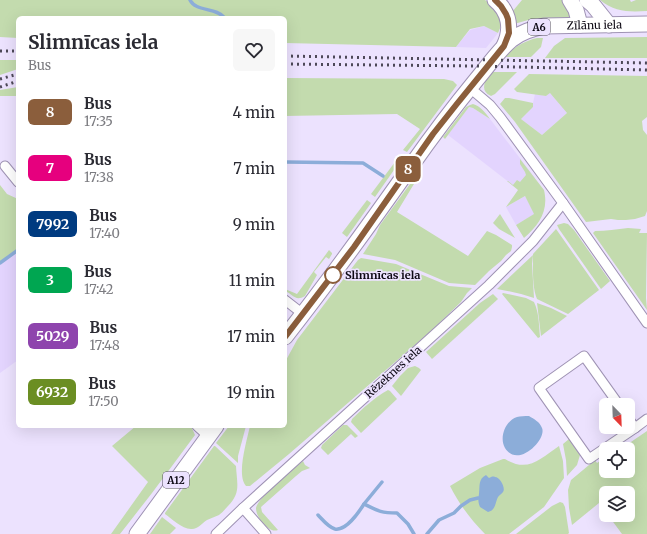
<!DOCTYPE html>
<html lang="en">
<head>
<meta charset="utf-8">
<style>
	body { margin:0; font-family:Merriweather,serif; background:#f7f7f7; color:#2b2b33; height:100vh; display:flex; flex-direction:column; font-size:15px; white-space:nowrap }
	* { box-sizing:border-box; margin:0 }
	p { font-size:13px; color:#7c7c81 }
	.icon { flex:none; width:22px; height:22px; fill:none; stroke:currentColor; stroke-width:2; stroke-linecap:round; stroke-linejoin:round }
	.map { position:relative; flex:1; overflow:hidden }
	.sheet { position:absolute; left:16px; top:16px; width:271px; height:412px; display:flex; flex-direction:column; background:#fff; border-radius:6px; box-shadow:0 4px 16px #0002 }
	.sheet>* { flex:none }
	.badge { padding:0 8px; border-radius:6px; font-size:14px; line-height:26px }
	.needle { width:26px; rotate:157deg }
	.controls { position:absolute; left:599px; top:398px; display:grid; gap:8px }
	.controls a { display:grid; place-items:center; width:36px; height:36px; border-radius:6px; background:#fff; box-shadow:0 4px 16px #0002; font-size:20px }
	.map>.badge { position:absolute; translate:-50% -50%; box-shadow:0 0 0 2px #fff }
	.round { display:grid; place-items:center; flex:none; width:42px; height:42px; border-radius:6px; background:#f7f7f7 }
	.overview { display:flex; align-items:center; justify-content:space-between; height:68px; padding:0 12px }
	h1 { font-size:19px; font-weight:700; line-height:30px }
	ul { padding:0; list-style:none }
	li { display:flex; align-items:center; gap:12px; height:56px; padding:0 12px }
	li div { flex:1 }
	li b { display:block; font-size:15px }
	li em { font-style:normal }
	li .badge { min-width:44px; font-weight:700; text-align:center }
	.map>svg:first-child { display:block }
	.built { fill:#e3d4fe }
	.green { fill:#c3dbae }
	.water { fill:#8cadd9 }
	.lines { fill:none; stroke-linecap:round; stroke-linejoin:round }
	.stream { stroke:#8cadd9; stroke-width:3.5 }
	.minor-casing { stroke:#9f93b4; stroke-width:11 }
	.trunk-casing { stroke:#9f93b4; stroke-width:17 }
	.minor { stroke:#fff; stroke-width:9 }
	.trunk { stroke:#fff; stroke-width:15 }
	.rail { stroke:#4d4858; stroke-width:3; stroke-dasharray:2 4; stroke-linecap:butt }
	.line-casing { stroke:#fff; stroke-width:9 }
	.line { stroke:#8b5e3c; stroke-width:6 }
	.stop-dot { fill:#fff; stroke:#8b5e3c; stroke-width:2 }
	.labels { text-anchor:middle; stroke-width:3.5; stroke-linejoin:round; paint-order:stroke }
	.shield { fill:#ece2fe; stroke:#504a5a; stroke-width:1 }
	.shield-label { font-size:10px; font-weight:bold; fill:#0d0914 }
	.street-label { font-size:11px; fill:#0d0914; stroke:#ece2fe }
	.stop-label { font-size:11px; font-weight:bold; fill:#0d0914; stroke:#ece2fe; text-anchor:start }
</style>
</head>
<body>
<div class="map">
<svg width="647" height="534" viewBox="0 0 647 534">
	<rect width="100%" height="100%" fill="#ece2fe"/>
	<g class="built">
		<polygon points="484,26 498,33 486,48 456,47 470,30"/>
		<polygon points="550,93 567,113 542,135 521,119 533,107 533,103 535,94 546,96"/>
		<polygon points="469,107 473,108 490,119 535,178 519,190 448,135"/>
		<polygon points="525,196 535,214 516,225 506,207"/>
		<polygon points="18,249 18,360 0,373 0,262"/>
	</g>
	<g class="green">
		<polygon points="0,0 485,0 497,8 501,26 498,33 484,26 470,29 456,47 285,43 285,18 18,18 18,38 0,37"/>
		<polygon points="522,0 563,0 574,18 541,18 532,19 514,24 512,12"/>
		<path d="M600 0H630L631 2 636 0H647V11C628 12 615 12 600 0Z"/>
		<polygon points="647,37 647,58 545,58 554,46 565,38"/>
		<path d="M537 38H543L541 47 531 57H504C514 47 524 41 537 38Z"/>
		<polygon points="0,60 18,60 18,69 0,75"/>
		<path d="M491 72H517L495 94 491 96C479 91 485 79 491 72Z"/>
		<polygon points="529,74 647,76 647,117 642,121 643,130 647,135 647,211 645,216 635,219 626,220 618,220 611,219 586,222 515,122 500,104 505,98 509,98 533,103 533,107 521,119 542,135 567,113 550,93 546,96 517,92 514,89"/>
		<polygon points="285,78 444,79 453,81 457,85 407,152 403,150 420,129 397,114 285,116"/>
		<polygon points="18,87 18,96 0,96 0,90"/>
		<path d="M473 104C480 106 486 113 490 119L473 108 469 107 445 139 443 137 466 107 470 105Z"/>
		<polygon points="398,158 401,160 375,197 371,194"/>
		<path d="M520 159 544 190C549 211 539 225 524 238L516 225 534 214 525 196 506 207 518 190 507 181H508L513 185 517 180 520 182 526 175 525 172 520 164Z"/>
		<polygon points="418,173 420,174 397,212 468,256 487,231 496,235 512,245 512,247 511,251 506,255 501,261 489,271 475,285 449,283 395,260 363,254 376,234 380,225"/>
		<polygon points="0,185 7,194 18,199 18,249 0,262"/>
		<polygon points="367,200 371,203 347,237 342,233"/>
		<polygon points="500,214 515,238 499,229 493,223"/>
		<polygon points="564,223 568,224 574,230 610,281 601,289 559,229 557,225"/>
		<path d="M628 228 641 229 639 233H647L646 298 647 310 593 233 595 231C606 231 617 229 628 228Z"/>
		<path d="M556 229 599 290 568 314 537 299C532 287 533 267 533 254Z"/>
		<path d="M329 250 332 253V254L329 259 326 257 314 272 317 275 305 296C295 302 293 294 285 291V289L297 294Z"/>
		<path d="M533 255 532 264 534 298C522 294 509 291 497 289Z"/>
		<path d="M361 258 396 264 449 286 472 288 467 293 461 302 431 331 289 454 250 486H246C236 475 247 440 250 426H285V362L297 340 358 260Z"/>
		<path d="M503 293 526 298 534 302C539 312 539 326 540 337L538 338 502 294Z"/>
		<polygon points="493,294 498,299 432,359 426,352 480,303"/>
		<polygon points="537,303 551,308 567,316 541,336"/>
		<polygon points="415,366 419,368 421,370 401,396 392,386 400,376 408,368"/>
		<path d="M388 390 390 391 397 399 361 433 351 422 352 419C363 408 374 398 388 390Z"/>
		<polygon points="343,425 347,425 358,436 355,438 351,434 328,455 321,448 322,445"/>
		<polygon points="136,426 191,426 195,435 152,493 120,534 111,534 148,482 112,446"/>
		<polygon points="229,426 246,426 238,456 238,463 216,443"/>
		<polygon points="647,431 647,534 622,534 608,515 628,515 628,493 606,493 606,512 599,503 572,525 569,508 568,490 571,480 595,460 597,463 604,458 601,454 606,451 606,471 628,471 628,449 609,449 628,444"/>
		<polygon points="569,439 580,455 577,465 567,476 566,460 563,444"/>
		<path d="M214 446H215L236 466C237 484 241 493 228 506 225 509 222 513 219 515 215 517 211 518 207 520 202 523 198 529 192 529 183 530 171 518 165 514V513Z"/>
		<path d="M559 446 563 461 564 478 544 507 509 534H485C471 520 459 504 450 486L480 468 503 459H505C528 473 540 459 559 446Z"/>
		<path d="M303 461 305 465 310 468 302 471 296 476 261 507 262 512 278 530C272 532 268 528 264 524 260 520 256 514 256 508 258 497 293 469 303 461Z"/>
		<polygon points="560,502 563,503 565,507 569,533 568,534 516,534 552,506"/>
		<polygon points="162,517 176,528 170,534 150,534"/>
	</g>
	<g class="water">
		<path d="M529 416C534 419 540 422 542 428 547 439 518 469 505 448 499 438 505 421 517 417 520 416 525 416 529 416Z"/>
		<path d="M486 475 489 478C491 477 493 476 495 477 500 477 506 488 503 492 502 494 499 495 498 497 495 503 496 510 488 512L480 507C478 502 478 499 479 494 480 486 478 479 486 475Z"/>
	</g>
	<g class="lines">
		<g class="stream">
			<path d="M190 0C196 12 216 7 225 18"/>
			<polyline points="285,162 363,163 383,176"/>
			<polyline points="0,263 18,250"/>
			<path d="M382 482 364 504C378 511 381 513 397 513L408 524 414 534"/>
			<path d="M318 515C323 520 328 527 335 529 346 531 359 512 364 504"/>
			<polyline points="427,534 439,520 454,513 461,506 470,500 478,498"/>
		</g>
		<defs>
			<g id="minor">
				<polyline points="470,88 490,105 500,117 563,203 647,323"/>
				<polyline points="5,166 18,182"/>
				<polyline points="285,300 303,314"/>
				<polyline points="619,405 584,356 539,388 589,459 635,428 628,418"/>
				<polyline points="197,426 208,436"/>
				<polyline points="635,428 647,419"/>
				<polyline points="243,508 266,534"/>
				<polyline points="216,534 243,508 489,285 533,241 563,203"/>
			</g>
			<g id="trunk">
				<path d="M495 0C510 12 512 30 504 46"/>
				<polyline points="570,0 576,10 580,25"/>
				<polyline points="587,0 593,5 609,25"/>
				<path id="s1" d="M285 337C329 281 370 224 411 166 432 136 454 107 477 79 488 66 498 51 511 40 521 32 532 29 544 26L647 24"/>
				<polyline points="137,534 216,426"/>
			</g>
		</defs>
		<use href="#minor" class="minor-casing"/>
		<use href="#trunk" class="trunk-casing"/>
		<use href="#minor" class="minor"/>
		<use href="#trunk" class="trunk"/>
		<g class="rail">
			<polyline points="0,51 18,51"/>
			<polyline points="285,56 647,63"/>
			<polyline points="285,64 475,66 647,70"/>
			<polyline points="0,79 18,74"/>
			<polyline points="0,87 18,81"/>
		</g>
	</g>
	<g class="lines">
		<defs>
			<polyline id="line" points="285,337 354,247 433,134 456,105 504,46 509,33 508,19 506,14 501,6 495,0"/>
		</defs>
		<use href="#line" class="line-casing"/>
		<use href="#line" class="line"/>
	</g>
	<circle class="stop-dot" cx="333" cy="275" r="8"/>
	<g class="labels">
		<g class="shield">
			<rect x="528" y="19" width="22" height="16" rx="3"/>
			<rect x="163" y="472" width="26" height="16" rx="3"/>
		</g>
		<g class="shield-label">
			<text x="539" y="31">A6</text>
			<text x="176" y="484">A12</text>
		</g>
		<g class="street-label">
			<text dy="4" stroke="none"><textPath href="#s1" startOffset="460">Zīlānu iela</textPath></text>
			<text transform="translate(393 372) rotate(-42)" y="4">Rēzeknes iela</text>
		</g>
		<g class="stop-label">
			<text x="345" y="279">Slimnīcas iela</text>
		</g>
	</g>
</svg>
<div class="controls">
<a><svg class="needle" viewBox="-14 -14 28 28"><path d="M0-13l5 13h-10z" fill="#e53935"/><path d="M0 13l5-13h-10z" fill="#7c7c81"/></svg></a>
<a><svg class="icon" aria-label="locate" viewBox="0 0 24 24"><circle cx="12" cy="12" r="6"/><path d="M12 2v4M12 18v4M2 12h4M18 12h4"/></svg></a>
<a><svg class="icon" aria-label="layers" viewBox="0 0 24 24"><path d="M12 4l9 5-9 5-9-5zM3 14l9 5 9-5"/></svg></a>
</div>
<b class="badge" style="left:408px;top:169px;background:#8b5e3c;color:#fff">8</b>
<section class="sheet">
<div class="overview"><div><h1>Slimnīcas iela</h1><p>Bus</p></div><a class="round"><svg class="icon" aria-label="heart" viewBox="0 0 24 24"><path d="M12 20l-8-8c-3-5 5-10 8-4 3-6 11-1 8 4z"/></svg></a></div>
<ul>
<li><span class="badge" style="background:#8b5e3c;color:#fff">8</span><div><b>Bus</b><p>17:35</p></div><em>4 min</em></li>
<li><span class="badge" style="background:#e6007e;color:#fff">7</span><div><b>Bus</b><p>17:38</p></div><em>7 min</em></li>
<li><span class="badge" style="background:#003b80;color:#fff">7992</span><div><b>Bus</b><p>17:40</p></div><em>9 min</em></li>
<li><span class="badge" style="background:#00a651;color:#fff">3</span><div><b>Bus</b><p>17:42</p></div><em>11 min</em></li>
<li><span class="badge" style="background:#8e44ad;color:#fff">5029</span><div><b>Bus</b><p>17:48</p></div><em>17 min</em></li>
<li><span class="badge" style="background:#6b8e23;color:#fff">6932</span><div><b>Bus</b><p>17:50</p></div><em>19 min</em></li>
</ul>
</section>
</div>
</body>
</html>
